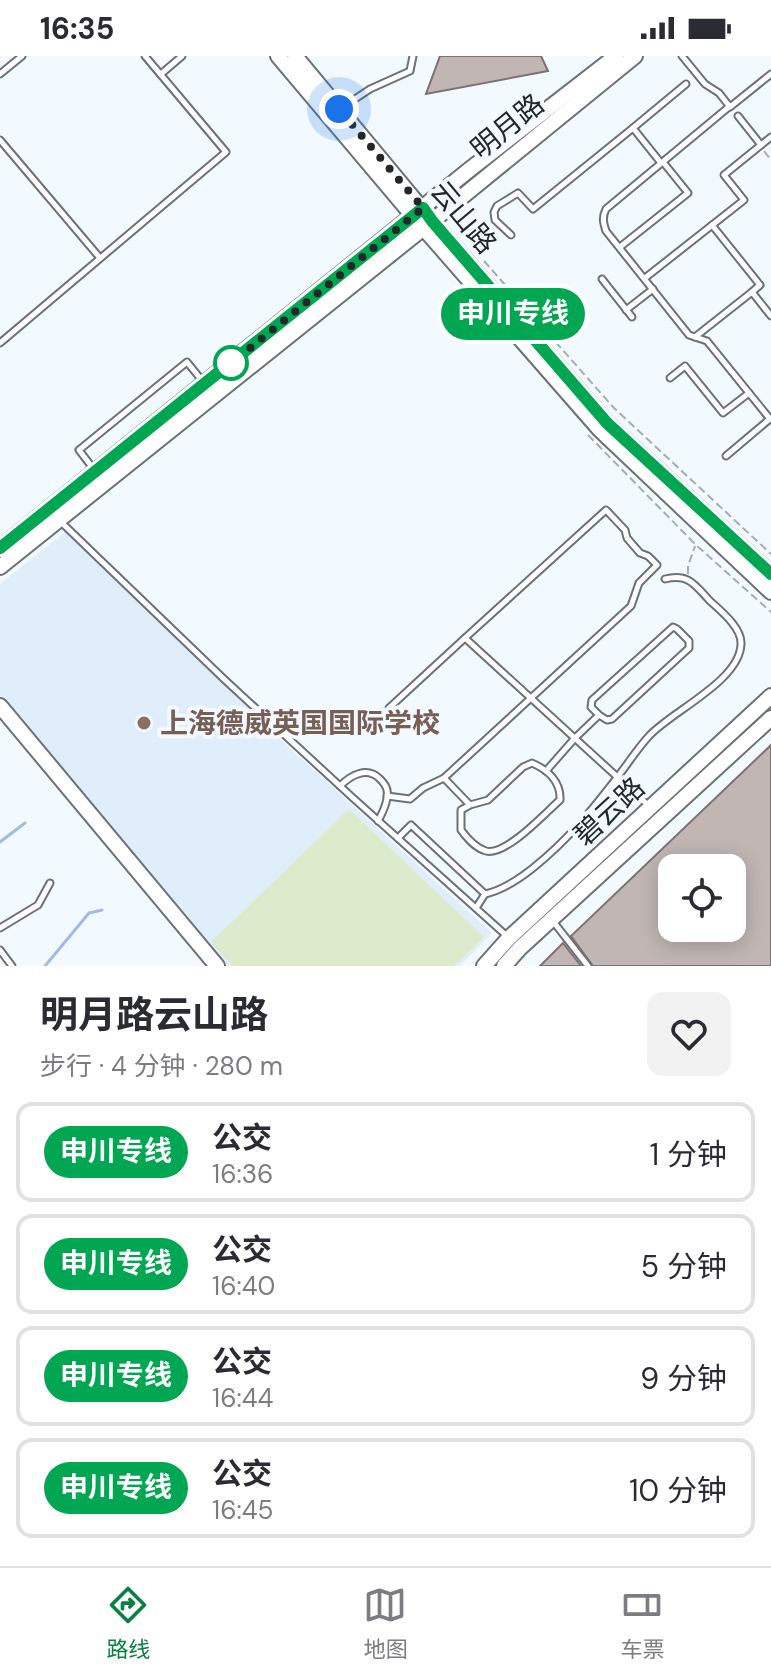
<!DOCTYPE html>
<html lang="zh">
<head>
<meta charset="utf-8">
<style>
	body { margin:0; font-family:"DM Sans","Noto Sans SC",sans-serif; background:#f2f2f3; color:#2b2b33; height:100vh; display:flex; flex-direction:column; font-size:30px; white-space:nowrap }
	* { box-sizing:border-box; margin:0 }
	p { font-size:26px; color:#7c7c81 }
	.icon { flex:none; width:44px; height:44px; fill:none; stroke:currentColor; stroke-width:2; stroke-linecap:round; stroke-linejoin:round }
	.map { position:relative; height:910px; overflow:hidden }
	.details { display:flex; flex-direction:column; background:#fff; flex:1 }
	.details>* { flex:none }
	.badge { padding:0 16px; border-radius:26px; font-size:28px; line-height:52px }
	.tools { position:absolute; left:658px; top:798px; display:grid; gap:16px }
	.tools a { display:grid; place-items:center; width:88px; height:88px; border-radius:16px; background:#fff; box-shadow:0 4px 20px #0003; font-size:40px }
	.you { position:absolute; width:40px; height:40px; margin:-20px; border:6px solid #fff; border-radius:50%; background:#1a73e8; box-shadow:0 0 0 12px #1a73e833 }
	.map>.badge { position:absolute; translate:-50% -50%; box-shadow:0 0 0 4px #fff }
	.round { display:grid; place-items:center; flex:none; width:84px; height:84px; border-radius:16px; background:#f2f2f3 }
	.overview { display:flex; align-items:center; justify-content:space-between; height:136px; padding:0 40px }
	h1 { font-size:38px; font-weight:700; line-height:60px }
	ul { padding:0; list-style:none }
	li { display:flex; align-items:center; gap:24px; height:100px; margin:0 16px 12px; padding:0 24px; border:4px solid #e1e1e2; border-radius:16px }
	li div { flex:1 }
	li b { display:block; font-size:30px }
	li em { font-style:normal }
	li .badge { min-width:88px; font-weight:700; text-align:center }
	.status { display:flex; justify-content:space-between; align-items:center; height:56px; padding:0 40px; background:#fff; direction:ltr }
	.status svg { height:22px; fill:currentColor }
	.dock { display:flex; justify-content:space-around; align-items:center; height:112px; border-top:2px solid #e1e1e2; background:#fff; font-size:22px; color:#7c7c81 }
	.dock a { display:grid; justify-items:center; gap:4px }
	.dock .selected { color:#0b8043 }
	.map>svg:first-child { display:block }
	.built { fill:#e0eefb }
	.green { fill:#ddebcd }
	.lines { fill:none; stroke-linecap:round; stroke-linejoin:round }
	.stream { stroke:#a2bbe3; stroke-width:3 }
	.building { fill:#c1b6b3; stroke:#7c726f; stroke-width:2; fill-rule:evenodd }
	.lane-casing { stroke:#6a7178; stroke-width:9 }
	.secondary-casing { stroke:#6a7178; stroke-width:18 }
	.path { stroke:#a7acb1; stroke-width:2; stroke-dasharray:8 4; stroke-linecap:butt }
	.lane { stroke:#fff; stroke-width:5 }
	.secondary { stroke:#fff; stroke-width:14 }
	.line-casing { stroke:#fff; stroke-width:18 }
	.line { stroke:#00a651; stroke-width:12 }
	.walk { stroke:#242729; stroke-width:8; stroke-dasharray:0 14.4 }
	.stop-dot { fill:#fff; stroke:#00a651; stroke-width:4 }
	.education-dot { fill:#8d6e63; stroke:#f2f9ff; stroke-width:3 }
	.labels { text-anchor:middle; stroke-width:8; stroke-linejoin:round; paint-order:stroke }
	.street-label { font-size:28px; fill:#242729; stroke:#f2f9ff }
	.education-label { font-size:28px; font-weight:bold; fill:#785e54; stroke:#f2f9ff; text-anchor:start }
</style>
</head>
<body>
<div class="status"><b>16:35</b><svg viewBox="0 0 49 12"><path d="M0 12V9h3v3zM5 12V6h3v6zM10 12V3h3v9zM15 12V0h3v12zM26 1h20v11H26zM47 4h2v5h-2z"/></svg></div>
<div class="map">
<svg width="771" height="910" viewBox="0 0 771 910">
	<rect width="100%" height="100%" fill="#f2f9ff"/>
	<polygon class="built" points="65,476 293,695 492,877 460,910 228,910 0,639 0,528"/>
	<polygon class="green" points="349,753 484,881 454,910 232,910 211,886"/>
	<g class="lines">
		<g class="stream">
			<polyline points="0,786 25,767"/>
			<polyline points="45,910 89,857 102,854"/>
		</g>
	</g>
	<g class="building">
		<polygon points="440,0 541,0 548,15 426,38"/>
		<path d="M771 689V910H593L571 880ZM672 812H732V872H672Z"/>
		<polygon points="563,887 581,910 540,910"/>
	</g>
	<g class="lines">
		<defs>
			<g id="lane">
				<polyline points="682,0 705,28 719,37 730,51 771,18"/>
				<polyline points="0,18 22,0"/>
				<polyline points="161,18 182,0"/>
				<path d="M730 50 606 153C602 161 603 166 606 175L689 279 707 285 770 363"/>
				<polyline points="340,53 370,33 410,15 413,0"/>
				<polyline points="738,60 761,89 771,81"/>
				<polyline points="0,84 100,202"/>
				<polyline points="661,107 633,72 686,28"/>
				<polyline points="712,169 760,229 752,236"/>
				<polyline points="511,179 495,164 494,156 497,150 518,137 533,153 633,72"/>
				<polyline points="620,191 688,137 663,106"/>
				<polyline points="645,222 744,144 724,119 761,89"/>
				<polyline points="602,223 632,261"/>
				<polyline points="626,254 653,233"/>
				<polyline points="695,281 752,236 771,260"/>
				<polyline points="0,287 226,96 145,0"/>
				<polyline points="670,322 685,310 723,357 749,337"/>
				<polyline points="726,400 771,362"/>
				<polyline points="95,415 79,394 187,306 204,327"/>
				<polyline points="62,467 225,624 353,742 509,882"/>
				<path d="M406 669 401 670C394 665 389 661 389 652L465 582 648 749"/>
				<polyline points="546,715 575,682 599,659 591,651 592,644 673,571 677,573 689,585 689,592 612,663 607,664 599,659"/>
				<path d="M444 722 470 749 488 744 523 711 532 707C548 714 561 726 560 744 545 757 506 800 486 795 475 792 467 782 461 774V754L470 749"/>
				<path d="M340 730C351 719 367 710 380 723 383 726 386 729 387 734 389 744 383 756 378 765"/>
				<polyline points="387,740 410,743 423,732 444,722 631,550 639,527 657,509 648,500 640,497 627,482 625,474 606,454 465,582"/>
				<path d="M398 782 411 769 485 838C503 834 518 824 533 812 568 784 592 754 619 719 629 706 638 692 649 680 672 655 740 625 741 588 742 572 721 555 710 545 695 529 689 517 665 523"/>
				<polyline points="476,852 485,838"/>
				<polyline points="552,864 588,910"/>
				<polyline points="0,872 38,849 50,827"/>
				<polyline points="0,894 12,910"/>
			</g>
			<g id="secondary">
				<polyline points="278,0 413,160 600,374 771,536"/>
				<polyline points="295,0 432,165 607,367 771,518"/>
				<polyline points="0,492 469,114 616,0"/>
				<polyline points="0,511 441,158 635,0"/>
				<polyline points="0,650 217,910"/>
				<polyline points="484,910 509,882 771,640"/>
				<polyline points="504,910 520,892 771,662"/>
			</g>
		</defs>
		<use href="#lane" class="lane-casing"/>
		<use href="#secondary" class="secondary-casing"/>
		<g class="path">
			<polyline points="764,95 771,104"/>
			<polyline points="484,205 614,352 771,498"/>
			<polyline points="588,379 695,488 771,556"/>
			<polyline points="688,518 688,510 695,490"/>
		</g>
		<use href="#lane" class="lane"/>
		<use href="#secondary" class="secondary"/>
	</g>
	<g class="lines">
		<defs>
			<polyline id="line" points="0,492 423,152 432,165 607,367 771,518"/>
		</defs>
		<use href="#line" class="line-casing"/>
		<use href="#line" class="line"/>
		<polyline class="walk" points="231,307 224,313 423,152 339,53"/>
	</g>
	<circle class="stop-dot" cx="231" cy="307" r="16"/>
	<circle class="education-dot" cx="144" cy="667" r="8"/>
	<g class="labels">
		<g class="street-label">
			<text transform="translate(507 70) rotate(-39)" y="10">明月路</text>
			<text transform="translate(464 161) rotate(50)" y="10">云山路</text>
			<text transform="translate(609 755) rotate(-43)" y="10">碧云路</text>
		</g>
		<g class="education-label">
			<text x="160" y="677">上海德威英国国际学校</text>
		</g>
	</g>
</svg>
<div class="tools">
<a><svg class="icon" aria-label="locate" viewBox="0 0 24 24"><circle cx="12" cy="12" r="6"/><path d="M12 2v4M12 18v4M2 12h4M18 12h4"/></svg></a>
</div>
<div class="you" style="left:339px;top:53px"></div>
<b class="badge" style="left:513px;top:258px;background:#00a651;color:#fff">申川专线</b>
</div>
<section class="details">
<div class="overview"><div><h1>明月路云山路</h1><p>步行 · 4 分钟 · 280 m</p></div><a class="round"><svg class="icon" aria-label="heart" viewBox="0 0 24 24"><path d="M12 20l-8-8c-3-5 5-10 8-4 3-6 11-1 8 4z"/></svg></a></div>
<ul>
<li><span class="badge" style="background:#00a651;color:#fff">申川专线</span><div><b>公交</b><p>16:36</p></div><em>1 分钟</em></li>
<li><span class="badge" style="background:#00a651;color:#fff">申川专线</span><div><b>公交</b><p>16:40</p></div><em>5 分钟</em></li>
<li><span class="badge" style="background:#00a651;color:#fff">申川专线</span><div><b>公交</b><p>16:44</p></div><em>9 分钟</em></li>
<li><span class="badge" style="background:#00a651;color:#fff">申川专线</span><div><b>公交</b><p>16:45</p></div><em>10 分钟</em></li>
</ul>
</section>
<nav class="dock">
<a class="selected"><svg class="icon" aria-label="directions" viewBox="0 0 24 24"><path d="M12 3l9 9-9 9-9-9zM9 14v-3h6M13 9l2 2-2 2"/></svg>路线</a>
<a><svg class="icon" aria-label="map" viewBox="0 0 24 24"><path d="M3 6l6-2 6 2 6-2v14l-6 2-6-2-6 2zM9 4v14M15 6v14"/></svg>地图</a>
<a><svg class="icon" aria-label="tickets" viewBox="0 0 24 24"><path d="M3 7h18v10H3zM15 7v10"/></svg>车票</a>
</nav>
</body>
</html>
